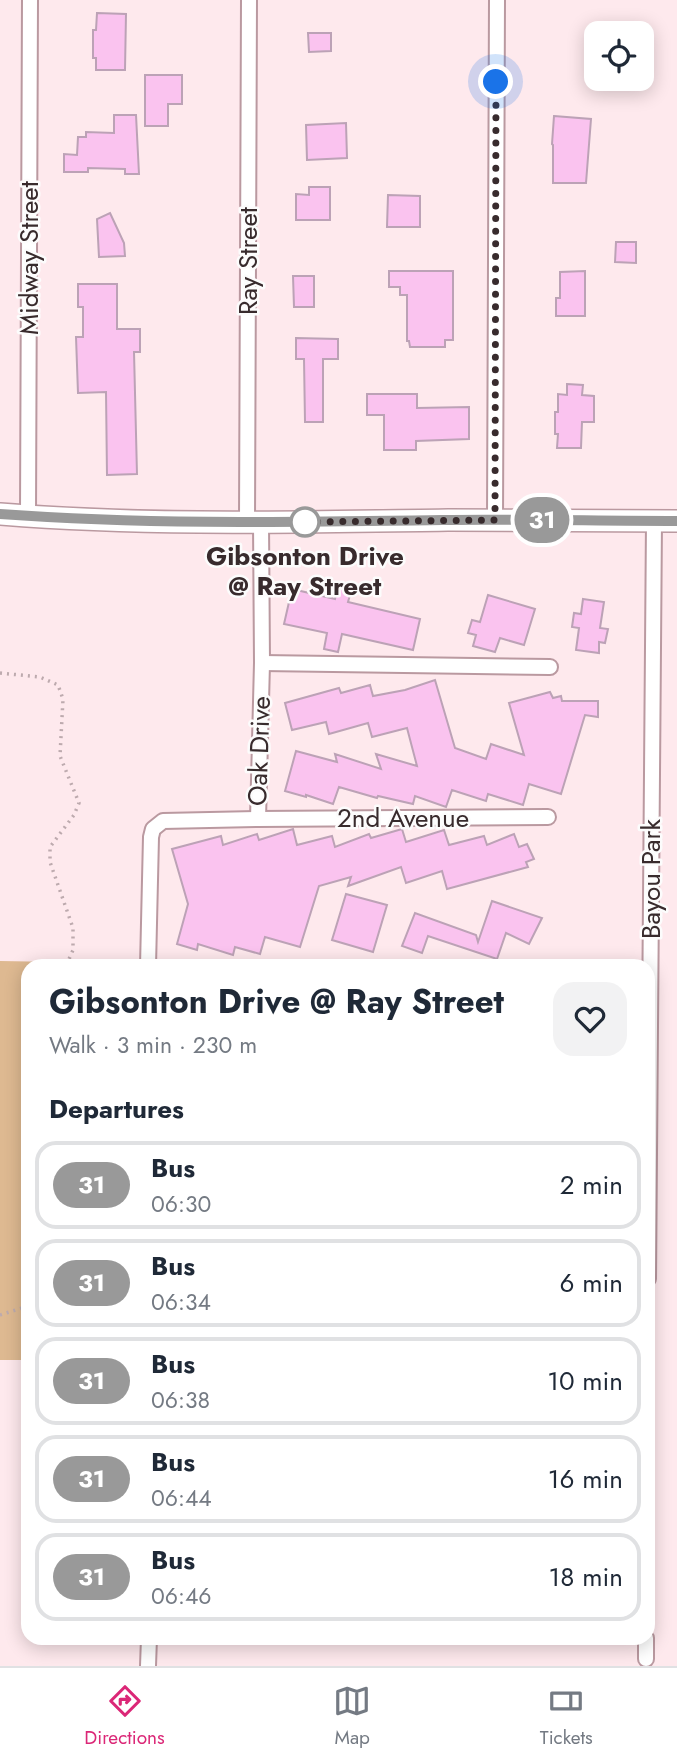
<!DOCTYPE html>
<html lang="en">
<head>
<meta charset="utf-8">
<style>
	body { margin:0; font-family:Jost,sans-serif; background:#f2f2f3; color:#1f2937; height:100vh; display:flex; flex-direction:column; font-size:26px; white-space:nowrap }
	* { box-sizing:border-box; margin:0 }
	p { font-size:23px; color:#747a83 }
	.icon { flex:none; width:38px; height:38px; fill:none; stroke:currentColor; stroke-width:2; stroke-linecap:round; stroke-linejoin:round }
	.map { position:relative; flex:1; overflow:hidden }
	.details { position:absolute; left:21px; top:959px; width:634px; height:686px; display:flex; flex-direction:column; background:#fff; border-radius:21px; box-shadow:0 4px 18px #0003 }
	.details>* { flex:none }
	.badge { padding:0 14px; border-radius:23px; font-size:24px; line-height:46px }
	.buttons { position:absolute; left:584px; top:21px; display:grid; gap:14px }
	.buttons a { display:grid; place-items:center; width:70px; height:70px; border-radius:14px; background:#fff; box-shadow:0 4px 18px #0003; font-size:35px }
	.you { position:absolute; width:35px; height:35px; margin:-18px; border:5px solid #fff; border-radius:50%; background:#1a73e8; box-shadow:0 0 0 10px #1a73e833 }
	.map>.badge { position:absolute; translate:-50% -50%; box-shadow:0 0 0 4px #fff }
	h2 { padding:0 28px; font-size:26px; line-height:63px }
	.round { display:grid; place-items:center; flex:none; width:74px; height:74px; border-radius:21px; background:#f2f2f3 }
	.head { display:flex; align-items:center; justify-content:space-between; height:119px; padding:0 28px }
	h1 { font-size:33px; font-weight:700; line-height:52px }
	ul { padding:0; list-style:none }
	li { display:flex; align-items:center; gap:21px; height:88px; margin:0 14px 10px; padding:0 14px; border:4px solid #e0e1e3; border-radius:21px }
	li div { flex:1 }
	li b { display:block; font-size:26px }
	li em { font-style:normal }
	li .badge { min-width:77px; font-weight:700; text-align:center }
	.tabs { display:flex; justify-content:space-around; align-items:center; height:98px; border-top:2px solid #e0e1e3; background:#fff; font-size:19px; color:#747a83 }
	.tabs a { display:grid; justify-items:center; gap:4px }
	.tabs .on { color:#db2777 }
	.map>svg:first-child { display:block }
	.green { fill:#deb991 }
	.building { fill:#fac3ef; stroke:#bca2b6; stroke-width:2 }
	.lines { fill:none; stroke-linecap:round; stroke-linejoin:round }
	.minor-casing { stroke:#ba99a0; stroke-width:18 }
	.secondary-casing { stroke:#ba99a0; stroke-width:24 }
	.path { stroke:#bdaaae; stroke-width:3.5; stroke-dasharray:2 5; stroke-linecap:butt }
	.minor { stroke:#fff; stroke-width:14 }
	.secondary { stroke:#fff; stroke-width:21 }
	.line-casing { stroke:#fff; stroke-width:16 }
	.line { stroke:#999; stroke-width:10 }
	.walk { stroke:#382b2d; stroke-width:7; stroke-dasharray:0 12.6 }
	.stop-dot { fill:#fff; stroke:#999; stroke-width:3.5 }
	.labels { text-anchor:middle; stroke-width:5; stroke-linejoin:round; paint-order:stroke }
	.street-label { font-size:26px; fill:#382b2d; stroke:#fcfcfc }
	.stop-label { font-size:26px; font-weight:bold; fill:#382b2d; stroke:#fcfcfc }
</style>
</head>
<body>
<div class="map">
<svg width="677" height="1666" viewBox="0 0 677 1666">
	<rect width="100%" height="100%" fill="#fee9ed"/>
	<polygon class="green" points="0,961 116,963 116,966 28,966 28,1360 0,1360"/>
	<g class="building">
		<polygon points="97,13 126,14 125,70 96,70 96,58 93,58 93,30 96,30"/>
		<polygon points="308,33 331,33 331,51 309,52"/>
		<polygon points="145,75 182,75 182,104 168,104 168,126 145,126"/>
		<polygon points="114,115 136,115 139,174 125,174 125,169 88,168 88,172 64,172 64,154 77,155 78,137 86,137 86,132 114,133"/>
		<polygon points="554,116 591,119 586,183 553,183 553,145 552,144"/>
		<polygon points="346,123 347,158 307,160 306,125"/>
		<polygon points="309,187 330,187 330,220 296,220 296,194 309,195"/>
		<polygon points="388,195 420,196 420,227 387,227"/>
		<polygon points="110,213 124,243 125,256 99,257 97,219"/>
		<polygon points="616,242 636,242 636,263 615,262"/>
		<polygon points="389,271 453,271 453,340 445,340 445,347 410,347 409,341 407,341 407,295 400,295 400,287 389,287"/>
		<polygon points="585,271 585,316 556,316 556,298 560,298 560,272"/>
		<polygon points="293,276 314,276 314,307 294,307"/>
		<polygon points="78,284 117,284 117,329 140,329 140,352 134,352 137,474 107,475 106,392 78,393 76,337 83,337 83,307 78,307"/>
		<polygon points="296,338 338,339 338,359 323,359 323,422 305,422 304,359 296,359"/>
		<polygon points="567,384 583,385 582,395 594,396 594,422 582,422 581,448 557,448 558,434 555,434 555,412 558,412 558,394 567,395"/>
		<polygon points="367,394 417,394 417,408 469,407 469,439 416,441 416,450 384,450 384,415 367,415"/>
		<polygon points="338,585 352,588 348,602 420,619 413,650 342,634 338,652 324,649 327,633 284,624 292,589 335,599"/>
		<polygon points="488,595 535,609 524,645 500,638 495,652 473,646 476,635 468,633 472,620 480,622"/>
		<polygon points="583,599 604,602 600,628 608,629 605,643 599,642 599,653 576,650 579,628 572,627 574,613 581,614"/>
		<polygon points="435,680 455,748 486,759 491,744 524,755 509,703 550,692 553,698 561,696 562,701 598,701 598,717 585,715 561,794 529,784 523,805 488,794 486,801 452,790 446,807 415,796 413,804 378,796 377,798 339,787 333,804 306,795 306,797 285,791 296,751 337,762 335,754 381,769 376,754 417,766 407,728 372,737 368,723 329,734 326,722 292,730 285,703 339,688 341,693 370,685 373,696 405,690"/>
		<polygon points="293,829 297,845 332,836 335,847 369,834 371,838 402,829 406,842 444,830 449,845 484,836 487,845 514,834 519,847 527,844 534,859 526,862 528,867 447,889 442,871 406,883 401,867 348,886 351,877 319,886 300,947 265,937 260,954 235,947 233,955 198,944 197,950 177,944 188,904 172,849 221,836 223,845 257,834 259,840"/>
		<polygon points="346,894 387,905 373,952 332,940"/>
		<polygon points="492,901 542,918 529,944 506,933 497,959 428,936 422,953 402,946 415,913 476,935 478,942"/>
	</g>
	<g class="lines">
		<defs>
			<g id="minor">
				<polyline points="28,516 30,0"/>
				<polyline points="495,520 497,0"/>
				<polyline points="247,522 249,0"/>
				<polyline points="262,663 550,667"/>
				<polyline points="258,819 262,663 261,522"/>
				<polyline points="148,966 151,837 153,829 163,821 258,819 548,817"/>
				<polyline points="648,1279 654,521"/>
				<polyline points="646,1638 646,1659"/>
				<polyline points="148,1666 149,1638"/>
			</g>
			<path id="secondary" d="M0 514C149 526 298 522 448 520 524 520 601 521 677 521"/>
		</defs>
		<use href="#minor" class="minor-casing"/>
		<use href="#secondary" class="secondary-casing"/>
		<g class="path">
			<polyline points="0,673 40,677 58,685 63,699 60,756 79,803 74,815 50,847 50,862 73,928 73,950 66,966"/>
			<polyline points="0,1315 28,1306"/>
		</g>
		<use href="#minor" class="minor"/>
		<use href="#secondary" class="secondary"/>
	</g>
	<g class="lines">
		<defs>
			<path id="line" d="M0 514C147 525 295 522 442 520 521 519 599 521 677 521"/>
		</defs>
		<use href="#line" class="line-casing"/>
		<use href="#line" class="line"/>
		<polyline class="walk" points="305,522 495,520 496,82"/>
	</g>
	<circle class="stop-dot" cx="305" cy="522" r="14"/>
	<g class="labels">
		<g class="street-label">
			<text transform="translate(29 258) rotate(-90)" y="9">Midway Street</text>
			<text transform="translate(248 261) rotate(-90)" y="9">Ray Street</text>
			<text transform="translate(259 751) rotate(-88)" y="9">Oak Drive</text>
			<text x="403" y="827">2nd Avenue</text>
			<text transform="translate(651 879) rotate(-90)" y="9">Bayou Park</text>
		</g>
		<g class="stop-label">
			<text x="305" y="565">Gibsonton Drive<tspan x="305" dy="30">@ Ray Street</tspan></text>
		</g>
	</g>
</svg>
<div class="buttons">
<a><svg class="icon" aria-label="locate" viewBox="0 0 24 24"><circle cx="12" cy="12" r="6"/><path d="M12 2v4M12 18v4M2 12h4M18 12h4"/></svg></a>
</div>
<div class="you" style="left:496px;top:82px"></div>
<b class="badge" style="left:542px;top:520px;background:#999;color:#fff">31</b>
<section class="details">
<div class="head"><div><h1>Gibsonton Drive @ Ray Street</h1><p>Walk · 3 min · 230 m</p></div><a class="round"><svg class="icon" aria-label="heart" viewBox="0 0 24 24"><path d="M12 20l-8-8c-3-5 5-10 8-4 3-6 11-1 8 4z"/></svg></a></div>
<h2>Departures</h2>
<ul>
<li><span class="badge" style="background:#999;color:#fff">31</span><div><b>Bus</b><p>06:30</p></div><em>2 min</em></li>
<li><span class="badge" style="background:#999;color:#fff">31</span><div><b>Bus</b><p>06:34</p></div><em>6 min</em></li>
<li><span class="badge" style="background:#999;color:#fff">31</span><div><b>Bus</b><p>06:38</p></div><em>10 min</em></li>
<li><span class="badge" style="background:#999;color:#fff">31</span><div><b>Bus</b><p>06:44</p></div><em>16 min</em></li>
<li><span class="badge" style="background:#999;color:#fff">31</span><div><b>Bus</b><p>06:46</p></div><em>18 min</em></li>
</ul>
</section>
</div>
<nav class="tabs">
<a class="on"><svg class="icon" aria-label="directions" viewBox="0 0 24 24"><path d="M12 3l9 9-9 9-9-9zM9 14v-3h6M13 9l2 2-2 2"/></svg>Directions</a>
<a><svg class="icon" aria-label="map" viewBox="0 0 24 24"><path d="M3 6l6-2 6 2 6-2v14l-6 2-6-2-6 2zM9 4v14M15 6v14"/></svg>Map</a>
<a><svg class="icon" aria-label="tickets" viewBox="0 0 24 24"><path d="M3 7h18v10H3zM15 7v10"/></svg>Tickets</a>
</nav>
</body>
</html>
